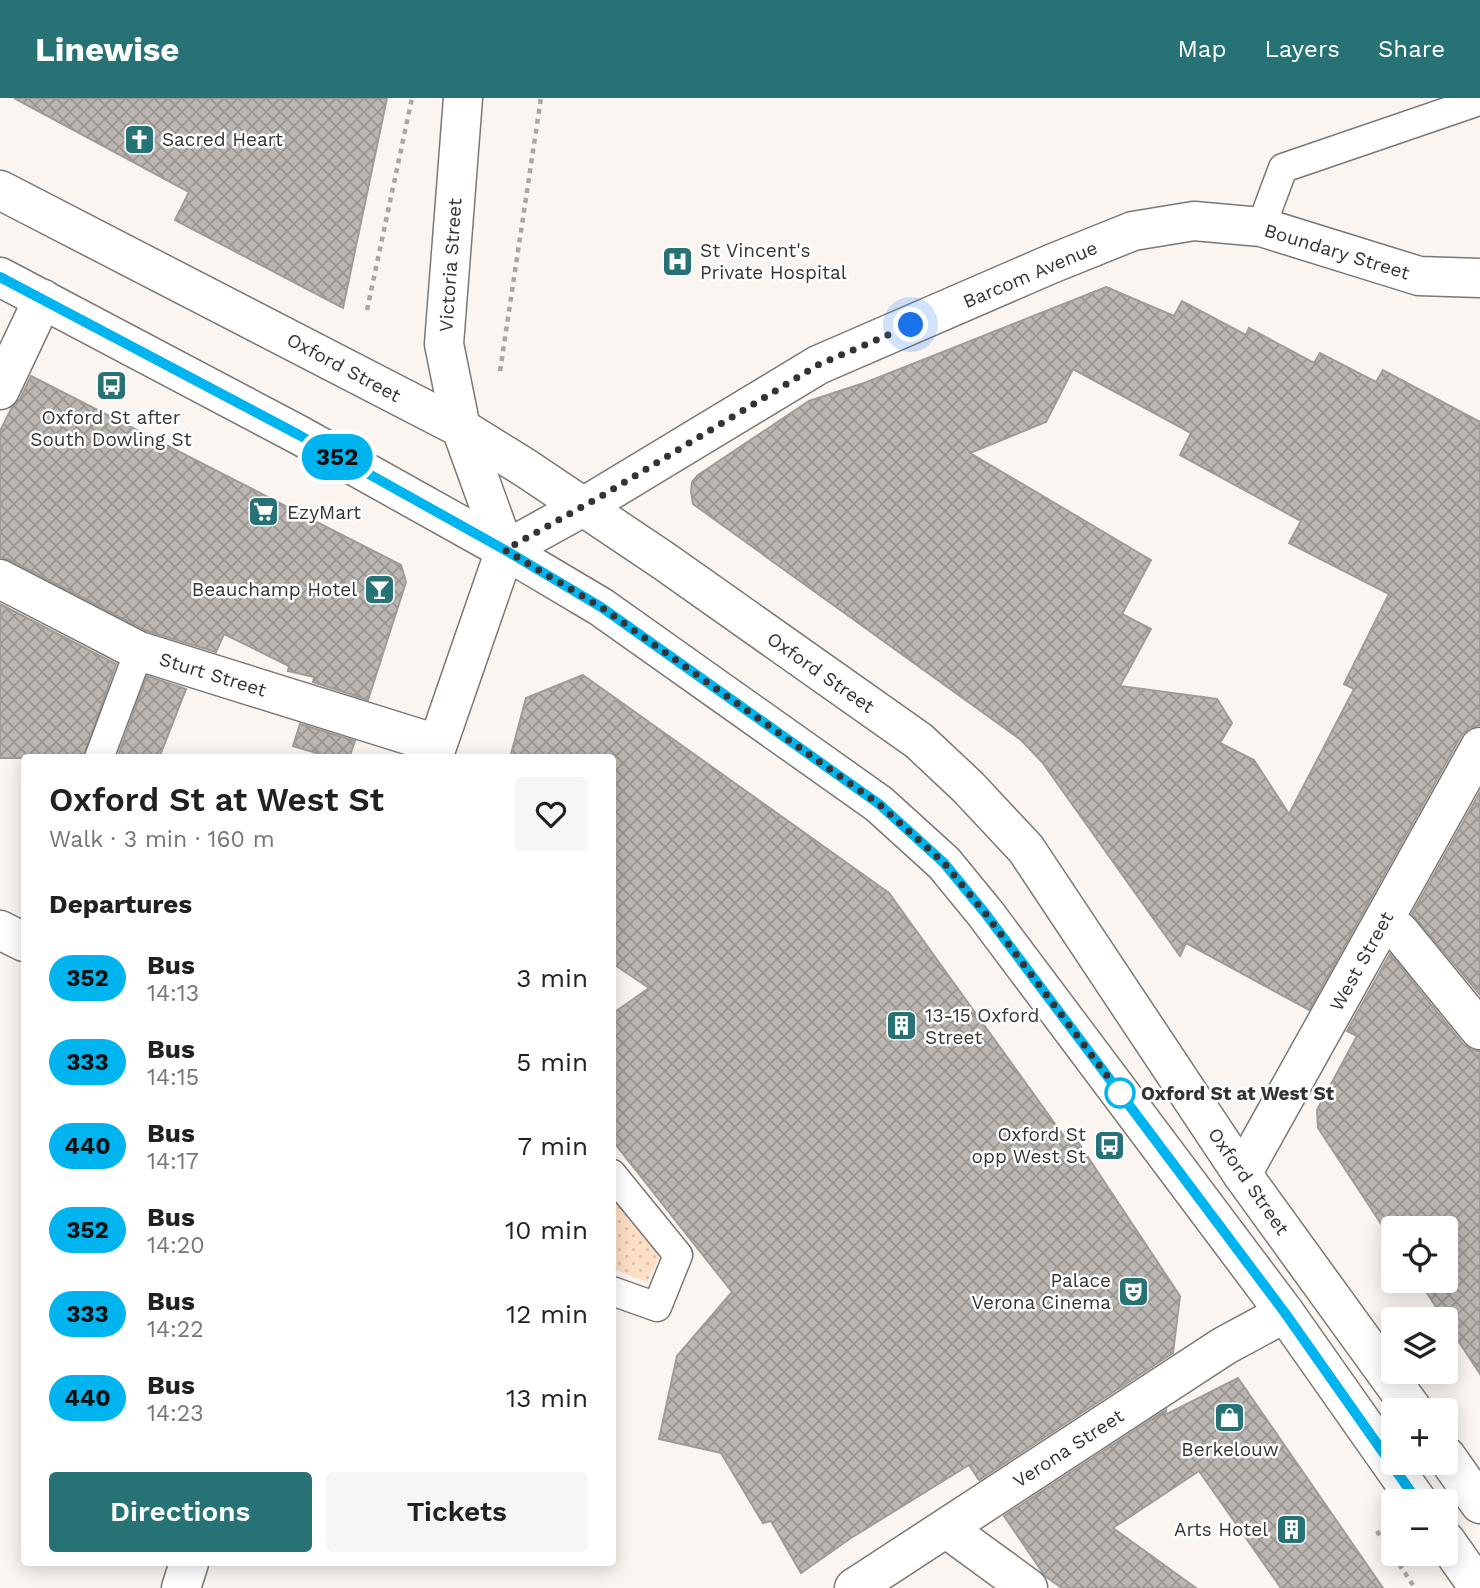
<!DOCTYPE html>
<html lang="en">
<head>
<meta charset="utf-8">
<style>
	body { margin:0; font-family:"Work Sans",sans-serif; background:#f6f6f6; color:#202124; height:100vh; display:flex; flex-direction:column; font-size:26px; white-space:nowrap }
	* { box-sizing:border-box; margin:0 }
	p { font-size:23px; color:#757577 }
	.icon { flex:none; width:38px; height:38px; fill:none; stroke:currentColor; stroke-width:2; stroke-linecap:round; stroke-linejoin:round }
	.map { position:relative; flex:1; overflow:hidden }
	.side { position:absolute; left:21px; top:656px; width:595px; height:812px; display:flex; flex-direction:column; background:#fff; border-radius:7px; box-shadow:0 4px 18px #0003 }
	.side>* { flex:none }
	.badge { padding:0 14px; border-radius:23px; font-size:24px; line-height:46px }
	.fabs { position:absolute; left:1381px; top:1118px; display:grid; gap:14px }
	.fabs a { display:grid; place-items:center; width:77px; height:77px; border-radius:7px; background:#fff; box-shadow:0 4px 18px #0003; font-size:35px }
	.you { position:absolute; width:35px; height:35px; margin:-18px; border:5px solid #fff; border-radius:50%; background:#1a73e8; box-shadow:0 0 0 10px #1a73e833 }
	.map>.badge { position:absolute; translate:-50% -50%; box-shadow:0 0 0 4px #fff }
	h2 { padding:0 28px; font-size:26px; line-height:63px }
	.round { display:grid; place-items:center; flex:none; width:74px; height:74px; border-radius:7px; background:#f6f6f6 }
	.head { display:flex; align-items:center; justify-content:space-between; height:119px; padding:0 28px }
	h1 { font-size:33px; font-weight:600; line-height:52px }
	.primary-button { display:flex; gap:14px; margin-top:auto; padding:14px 28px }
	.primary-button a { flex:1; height:80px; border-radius:7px; background:#277274; color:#fff; font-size:28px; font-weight:600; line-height:80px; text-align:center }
	.primary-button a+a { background:#f6f6f6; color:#202124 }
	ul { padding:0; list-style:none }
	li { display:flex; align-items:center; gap:21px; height:84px; padding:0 28px }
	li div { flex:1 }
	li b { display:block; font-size:26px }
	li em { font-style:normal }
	li .badge { min-width:77px; font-weight:700; text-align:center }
	header { display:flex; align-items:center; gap:42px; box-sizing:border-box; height:98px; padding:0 35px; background:#277274; color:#fff }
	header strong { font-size:33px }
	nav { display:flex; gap:38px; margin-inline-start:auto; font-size:24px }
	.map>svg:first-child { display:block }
	.park { fill:url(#park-dots) }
	.building { fill:url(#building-cross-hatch); stroke:#a09b97; stroke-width:2; fill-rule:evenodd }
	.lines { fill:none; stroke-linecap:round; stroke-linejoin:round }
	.service-casing { stroke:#7c7773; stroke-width:31 }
	.minor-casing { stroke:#7c7773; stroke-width:41 }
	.tertiary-casing { stroke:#7c7773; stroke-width:41 }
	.secondary-casing { stroke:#7c7773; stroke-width:41 }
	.primary-casing { stroke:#7c7773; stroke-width:41 }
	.path { stroke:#aaa7a3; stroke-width:4.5; stroke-dasharray:5 5; stroke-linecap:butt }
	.service { stroke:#fff; stroke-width:28 }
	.minor { stroke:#fff; stroke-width:38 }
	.tertiary { stroke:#fff; stroke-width:38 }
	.secondary { stroke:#fff; stroke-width:38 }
	.primary { stroke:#fff; stroke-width:38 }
	.line-casing { stroke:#fff; stroke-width:16 }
	.line { stroke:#00b5ef; stroke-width:10 }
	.walk { stroke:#363432; stroke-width:7; stroke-dasharray:0 12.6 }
	.stop-dot { fill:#fff; stroke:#00b5ef; stroke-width:3.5 }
	.labels { text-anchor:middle; stroke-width:5; stroke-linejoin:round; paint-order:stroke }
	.poi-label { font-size:19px; fill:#363432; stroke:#fff; text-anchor:start }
	.street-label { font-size:19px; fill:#363432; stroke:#fff }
	.stop-label { font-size:19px; font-weight:bold; fill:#363432; stroke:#fff; text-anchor:start }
</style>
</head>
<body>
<header>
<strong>Linewise</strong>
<nav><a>Map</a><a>Layers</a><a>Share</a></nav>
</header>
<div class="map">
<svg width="1480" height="1490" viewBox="0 0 1480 1490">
	<defs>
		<pattern id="park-dots" width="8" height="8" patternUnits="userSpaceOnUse" patternTransform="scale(1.75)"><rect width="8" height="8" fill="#fddfc6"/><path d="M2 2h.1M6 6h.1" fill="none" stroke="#d9c0ab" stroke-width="1.8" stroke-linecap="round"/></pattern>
		<pattern id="building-cross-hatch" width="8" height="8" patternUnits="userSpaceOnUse" patternTransform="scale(1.75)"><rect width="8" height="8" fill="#bbb6b2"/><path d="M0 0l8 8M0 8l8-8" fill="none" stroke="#999591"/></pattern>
	</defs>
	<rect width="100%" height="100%" fill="#faf5f0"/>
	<polygon class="park" points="612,1076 667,1142 647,1184 613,1171"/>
	<g class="building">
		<polygon points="14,0 387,0 343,210 175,122 189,94"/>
		<path d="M1106 189 1174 218 1182 203 1246 237 1249 230 1314 265 1320 255 1376 284 1383 272 1480 324V627L1469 630 1461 638 1309 912 1186 845 1180 858 1042 664 1021 642 693 406 691 394 692 384 698 377 809 303 867 284ZM1073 271 1191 335 1180 357 1301 423 1289 445 1389 496 1344 586 1354 591 1289 716 1254 662 1220 645 1232 625 1217 601 1120 588 1151 531 1122 516 1151 462 970 355 1046 324Z"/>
		<polygon points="31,278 401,467 406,484 368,602 313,584 314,579 288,573 289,568 224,536 216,554 147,533 10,462 0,459 0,333 11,311 20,301"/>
		<polygon points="0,506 116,566 83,660 0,660"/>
		<polygon points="583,577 889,795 1071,1048 1078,1044 1180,1198 1173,1255 979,1382 969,1367 851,1440 801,1475 771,1423 763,1425 721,1355 659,1341 677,1258 732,1194 612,1042 612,916 649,890 612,865 612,660 510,660 526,600"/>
		<polygon points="147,578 186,591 159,660 117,660"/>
		<polygon points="300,626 355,643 349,660 333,660 293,648"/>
		<polygon points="1480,694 1480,897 1412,816"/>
		<polygon points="1390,856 1463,946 1472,952 1480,953 1480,1276 1419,1183 1446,1183 1446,1130 1393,1130 1393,1144 1318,1030 1317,1012 1357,938 1347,933"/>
		<polygon points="1238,1280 1383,1490 1281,1490 1199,1373 1113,1430 1196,1490 1062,1490 1045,1478 1004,1418 1166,1312 1165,1317"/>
	</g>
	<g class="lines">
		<defs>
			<g id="service">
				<polyline points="1261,129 1283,70 1473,5 1480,0"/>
				<polyline points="99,660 139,553"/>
				<polyline points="612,1076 678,1157 657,1209 612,1193"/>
			</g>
			<g id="minor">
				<polyline points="0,292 43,201"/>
				<polyline points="0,481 139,553 437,646"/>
				<polyline points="1382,827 1399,833 1480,932"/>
				<polyline points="0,832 24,844"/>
				<polyline points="947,1431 1028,1490"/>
				<polyline points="854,1490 1224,1248 1285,1215"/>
			</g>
			<polyline id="tertiary" points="463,0 444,246 461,330 505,452"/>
			<g id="secondary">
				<polyline points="505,452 583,409 818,267 1051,166 1133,133 1194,123 1261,129 1419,178 1480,180"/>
				<polyline points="1242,1076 1480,649"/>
			</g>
			<g id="primary">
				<polyline points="0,92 461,330 527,371 664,463 919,643 968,689 1026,751 1242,1076 1413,1312"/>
				<polyline points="0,179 299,337 505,452 601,509 879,706 944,765 985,815 1285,1215 1418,1404"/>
				<polyline points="433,660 505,452"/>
				<polyline points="1446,1358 1480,1406"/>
				<polyline points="1446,1443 1479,1490"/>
				<polyline points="181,1490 189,1465"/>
			</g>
		</defs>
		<use href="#service" class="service-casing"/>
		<use href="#minor" class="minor-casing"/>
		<use href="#tertiary" class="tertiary-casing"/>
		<use href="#secondary" class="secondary-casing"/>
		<use href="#primary" class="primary-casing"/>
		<g class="path">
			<polyline points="367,212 412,0"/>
			<polyline points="500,273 541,0"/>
			<polyline points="1377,1433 1415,1490"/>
		</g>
		<use href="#service" class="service"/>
		<use href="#minor" class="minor"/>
		<use href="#tertiary" class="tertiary"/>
		<use href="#secondary" class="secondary"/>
		<use href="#primary" class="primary"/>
	</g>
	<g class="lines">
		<defs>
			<polyline id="line" points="0,179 299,337 505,452 601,509 879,706 944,765 985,815 1285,1215 1418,1404"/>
		</defs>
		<use href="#line" class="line-casing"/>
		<use href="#line" class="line"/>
		<polyline class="walk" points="911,227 818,267 605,396 505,452 601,509 879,706 944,765 985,815 1120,995"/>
	</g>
	<defs>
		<symbol id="church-square" viewBox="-11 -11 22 22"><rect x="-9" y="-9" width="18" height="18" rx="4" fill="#277274" stroke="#fff"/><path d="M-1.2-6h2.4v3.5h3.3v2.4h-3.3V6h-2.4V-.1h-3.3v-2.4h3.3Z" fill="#fff"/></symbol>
		<symbol id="hospital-square" viewBox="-11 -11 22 22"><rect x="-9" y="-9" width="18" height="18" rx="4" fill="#277274" stroke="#fff"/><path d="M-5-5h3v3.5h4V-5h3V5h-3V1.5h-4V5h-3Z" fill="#fff"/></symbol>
		<symbol id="bus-square" viewBox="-11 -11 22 22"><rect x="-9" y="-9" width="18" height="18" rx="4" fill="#277274" stroke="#fff"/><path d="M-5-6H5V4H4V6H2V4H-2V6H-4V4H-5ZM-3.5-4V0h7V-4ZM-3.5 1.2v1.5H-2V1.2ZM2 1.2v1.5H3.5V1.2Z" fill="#fff"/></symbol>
		<symbol id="supermarket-square" viewBox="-11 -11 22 22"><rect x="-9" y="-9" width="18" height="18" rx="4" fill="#277274" stroke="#fff"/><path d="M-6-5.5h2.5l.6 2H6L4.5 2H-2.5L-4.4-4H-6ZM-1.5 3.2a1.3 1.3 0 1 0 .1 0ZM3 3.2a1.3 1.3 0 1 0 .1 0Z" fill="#fff"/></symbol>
		<symbol id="bar-square" viewBox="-11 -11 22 22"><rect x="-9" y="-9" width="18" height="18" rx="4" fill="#277274" stroke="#fff"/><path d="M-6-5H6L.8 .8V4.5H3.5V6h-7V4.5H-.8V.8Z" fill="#fff"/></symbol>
		<symbol id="building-square" viewBox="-11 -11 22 22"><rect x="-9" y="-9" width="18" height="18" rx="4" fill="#277274" stroke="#fff"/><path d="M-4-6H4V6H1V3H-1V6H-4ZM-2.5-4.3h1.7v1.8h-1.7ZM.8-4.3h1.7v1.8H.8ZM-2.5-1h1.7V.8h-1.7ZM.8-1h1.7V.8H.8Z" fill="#fff"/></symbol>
		<symbol id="theatre-square" viewBox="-11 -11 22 22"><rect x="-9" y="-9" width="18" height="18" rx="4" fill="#277274" stroke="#fff"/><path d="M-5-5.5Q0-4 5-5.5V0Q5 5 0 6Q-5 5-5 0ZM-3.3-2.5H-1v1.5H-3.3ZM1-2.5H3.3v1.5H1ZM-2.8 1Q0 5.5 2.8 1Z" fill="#fff"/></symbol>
		<symbol id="shop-square" viewBox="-11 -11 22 22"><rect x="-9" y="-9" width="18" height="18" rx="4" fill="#277274" stroke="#fff"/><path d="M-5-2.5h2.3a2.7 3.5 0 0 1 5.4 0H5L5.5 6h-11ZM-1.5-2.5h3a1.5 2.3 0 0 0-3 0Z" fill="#fff"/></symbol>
	</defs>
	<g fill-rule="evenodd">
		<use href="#church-square" x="122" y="24" width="35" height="35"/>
		<use href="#hospital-square" x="660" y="146" width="35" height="35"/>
		<use href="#bus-square" x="94" y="270" width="35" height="35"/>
		<use href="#supermarket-square" x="246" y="396" width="35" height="35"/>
		<use href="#bar-square" x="362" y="474" width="35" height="35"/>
		<use href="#building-square" x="884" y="910" width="35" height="35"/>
		<use href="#bus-square" x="1092" y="1030" width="35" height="35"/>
		<use href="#theatre-square" x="1116" y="1176" width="35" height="35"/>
		<use href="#shop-square" x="1212" y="1302" width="35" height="35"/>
		<use href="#building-square" x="1274" y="1414" width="35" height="35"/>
	</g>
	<circle class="stop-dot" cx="1120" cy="995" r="14"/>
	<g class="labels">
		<g class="poi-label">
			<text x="162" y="48">Sacred Heart</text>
			<text x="700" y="159">St Vincent's<tspan x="700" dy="22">Private Hospital</tspan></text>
			<text x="111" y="326" text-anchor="middle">Oxford St after<tspan x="111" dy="22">South Dowling St</tspan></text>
			<text x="287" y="421">EzyMart</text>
			<text x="357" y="498" text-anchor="end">Beauchamp Hotel</text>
			<text x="925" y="924">13-15 Oxford<tspan x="925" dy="22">Street</tspan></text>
			<text x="1086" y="1043" text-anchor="end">Oxford St<tspan x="1086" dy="22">opp West St</tspan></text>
			<text x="1111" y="1189" text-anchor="end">Palace<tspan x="1111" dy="22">Verona Cinema</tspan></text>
			<text x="1230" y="1358" text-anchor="middle">Berkelouw</text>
			<text x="1268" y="1438" text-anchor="end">Arts Hotel</text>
		</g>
		<g class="street-label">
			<text transform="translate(1337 153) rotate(17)" y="7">Boundary Street</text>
			<text transform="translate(450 167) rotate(-86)" y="7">Victoria Street</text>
			<text transform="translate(1030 176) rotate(-23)" y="7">Barcom Avenue</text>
			<text transform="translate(344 269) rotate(28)" y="7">Oxford Street</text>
			<text transform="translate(821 574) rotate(35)" y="7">Oxford Street</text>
			<text transform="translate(213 576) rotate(17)" y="7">Sturt Street</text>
			<text transform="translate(1361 863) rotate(-61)" y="7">West Street</text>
			<text transform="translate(1249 1083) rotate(55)" y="7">Oxford Street</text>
			<text transform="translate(1068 1350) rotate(-33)" y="7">Verona Street</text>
		</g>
		<g class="stop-label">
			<text x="1141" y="1002">Oxford St at West St</text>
		</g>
	</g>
</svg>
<div class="fabs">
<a><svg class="icon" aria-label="locate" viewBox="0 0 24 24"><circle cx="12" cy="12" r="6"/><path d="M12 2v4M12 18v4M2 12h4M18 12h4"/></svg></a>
<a><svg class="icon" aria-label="layers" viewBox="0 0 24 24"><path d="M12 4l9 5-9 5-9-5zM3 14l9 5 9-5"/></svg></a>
<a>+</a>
<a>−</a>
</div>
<div class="you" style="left:911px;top:227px"></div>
<b class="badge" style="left:337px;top:359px;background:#00b5ef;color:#111">352</b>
<section class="side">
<div class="head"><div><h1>Oxford St at West St</h1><p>Walk · 3 min · 160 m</p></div><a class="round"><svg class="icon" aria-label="heart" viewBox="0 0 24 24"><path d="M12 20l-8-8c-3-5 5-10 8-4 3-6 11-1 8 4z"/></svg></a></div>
<h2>Departures</h2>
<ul>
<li><span class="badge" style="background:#00b5ef;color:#111">352</span><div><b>Bus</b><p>14:13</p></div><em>3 min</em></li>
<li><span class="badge" style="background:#00b5ef;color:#111">333</span><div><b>Bus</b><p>14:15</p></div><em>5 min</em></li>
<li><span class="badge" style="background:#00b5ef;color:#111">440</span><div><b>Bus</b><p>14:17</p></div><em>7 min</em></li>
<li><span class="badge" style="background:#00b5ef;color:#111">352</span><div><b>Bus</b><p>14:20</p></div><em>10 min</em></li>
<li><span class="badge" style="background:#00b5ef;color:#111">333</span><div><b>Bus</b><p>14:22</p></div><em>12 min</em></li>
<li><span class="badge" style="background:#00b5ef;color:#111">440</span><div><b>Bus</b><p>14:23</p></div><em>13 min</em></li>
</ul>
<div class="primary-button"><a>Directions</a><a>Tickets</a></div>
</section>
</div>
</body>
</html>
